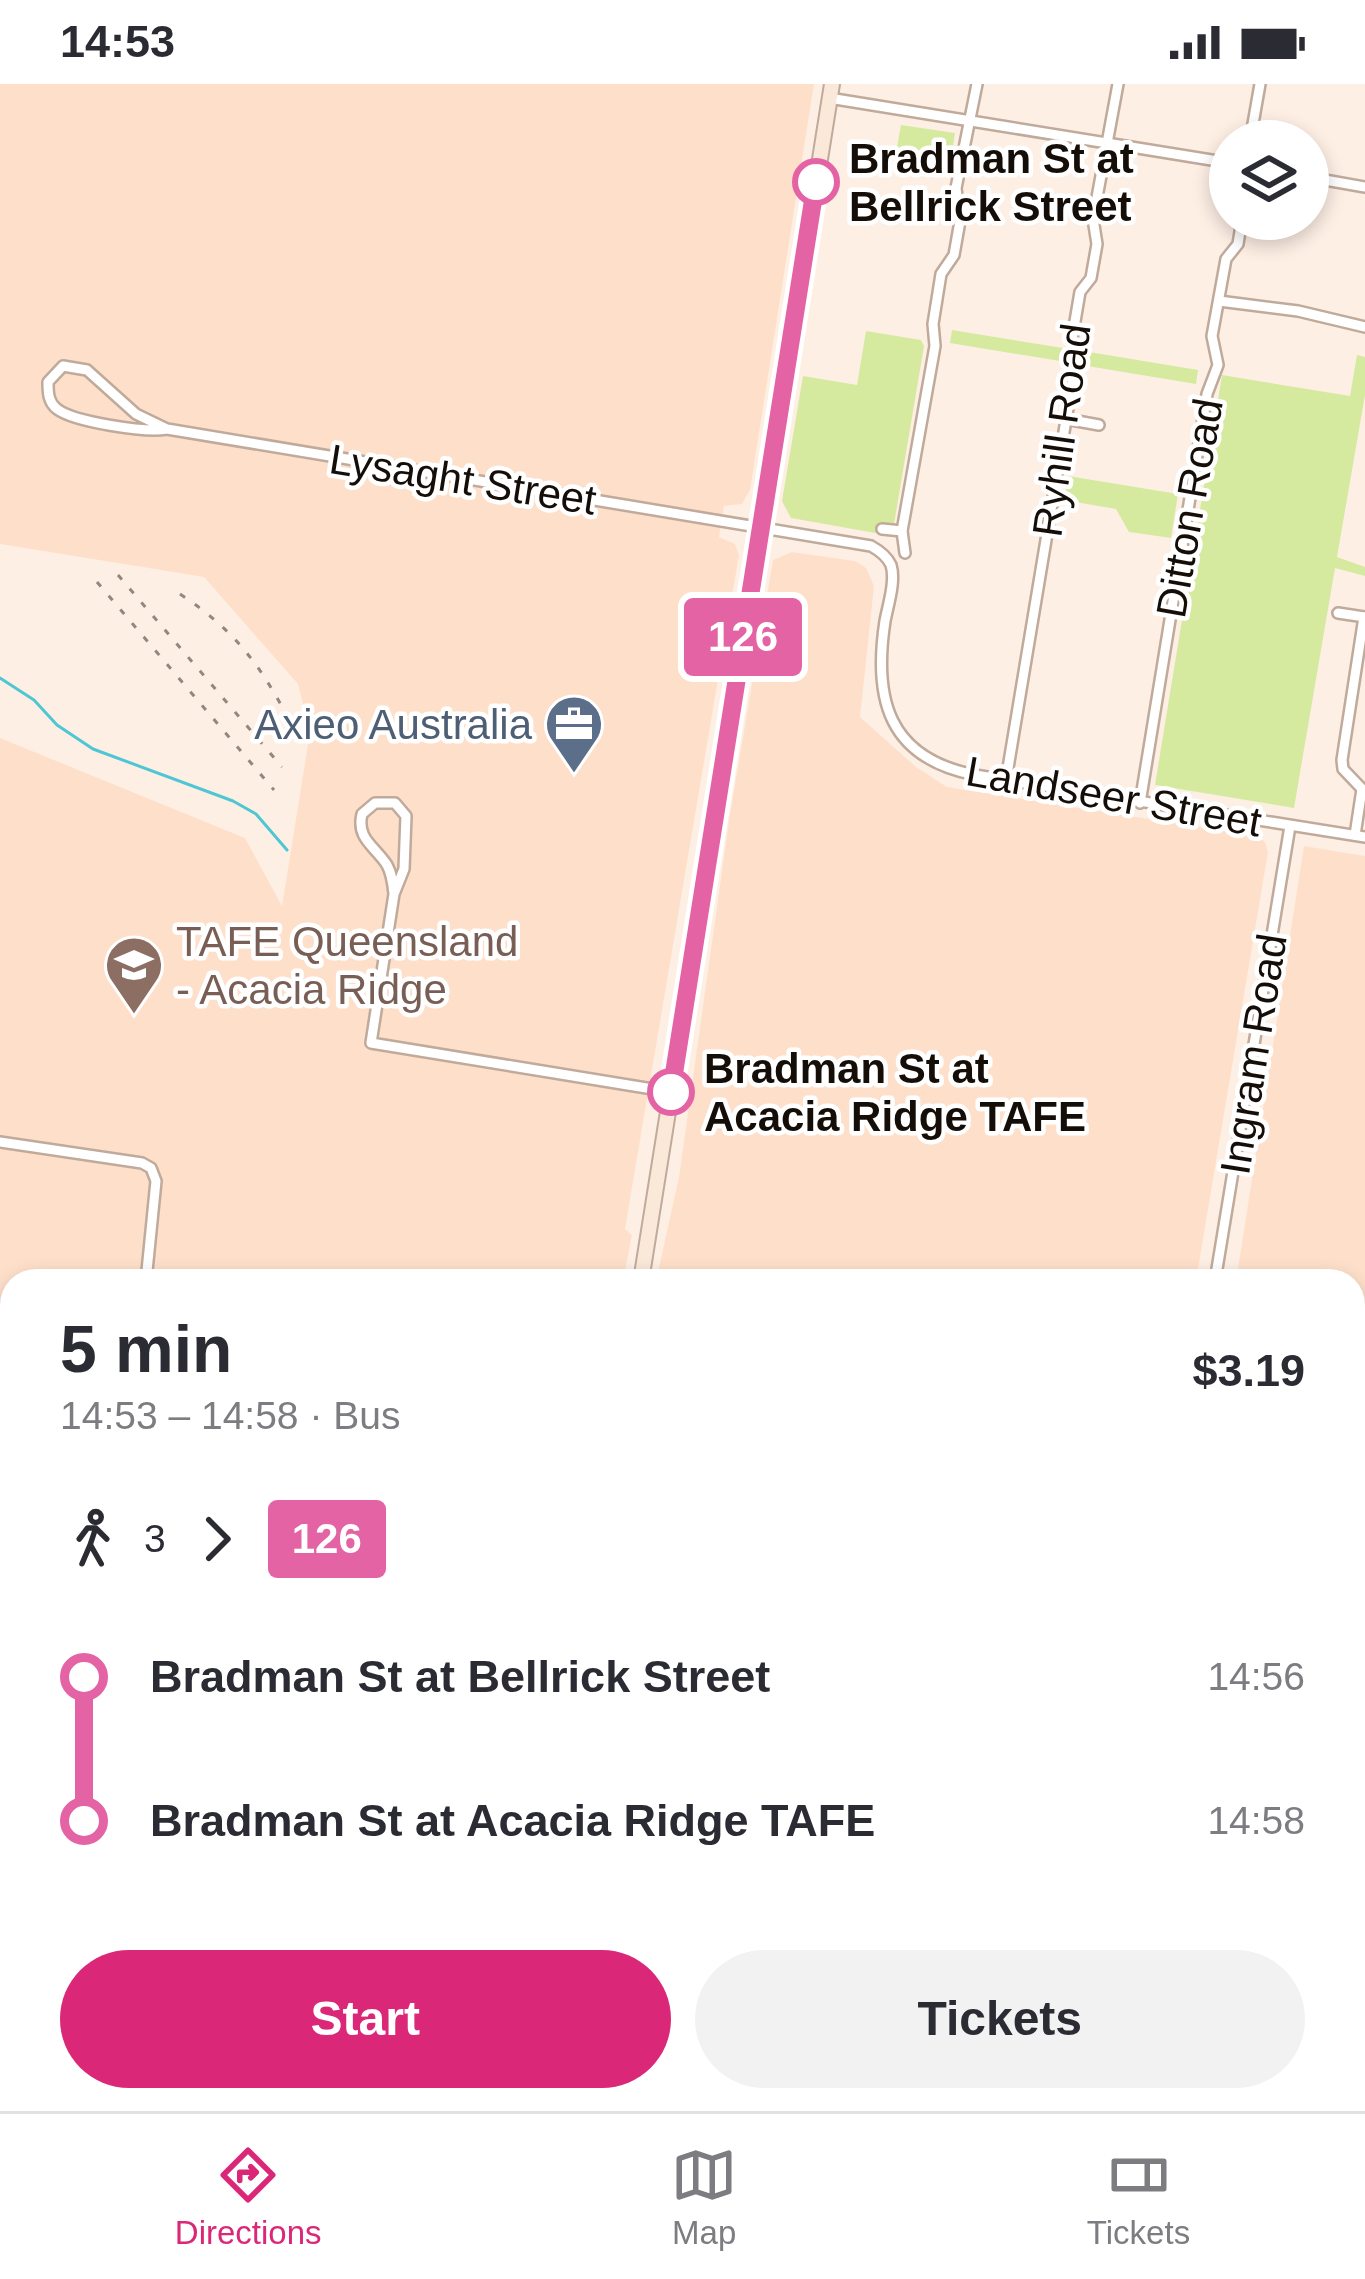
<!DOCTYPE html>
<html lang="en">
<head>
<meta charset="utf-8">
<style>
	body { margin:0; font-family:Arial,sans-serif; background:#f2f2f3; color:#2b2b33; height:100vh; display:flex; flex-direction:column; font-size:45px; white-space:nowrap }
	* { box-sizing:border-box; margin:0 }
	p { font-size:39px; color:#7c7c81 }
	.icon { flex:none; width:66px; height:66px; fill:none; stroke:currentColor; stroke-width:2; stroke-linecap:round; stroke-linejoin:round }
	.map { position:relative; flex:1; overflow:hidden }
	.side { position:absolute; left:0px; top:1185px; width:1365px; height:843px; display:flex; flex-direction:column; background:#fff; border-radius:36px 36px 0 0; box-shadow:0 6px 18px #0003 }
	.side>* { flex:none }
	.badge { padding:0 24px; border-radius:9px; font-size:42px; line-height:78px }
	.buttons { position:absolute; left:1209px; top:36px; display:grid; gap:24px }
	.buttons a { display:grid; place-items:center; width:120px; height:120px; border-radius:50%; background:#fff; box-shadow:0 6px 18px #0003; font-size:60px }
	.map>.badge { position:absolute; translate:-50% -50%; box-shadow:0 0 0 6px #fff }
	.legs { display:flex; align-items:center; gap:18px; height:132px; padding:0 60px; font-size:39px }
	.legs p { margin-inline-start:auto }
	.head { display:flex; align-items:center; justify-content:space-between; height:204px; padding:0 60px }
	h1 { font-size:66px; font-weight:800; line-height:90px }
	.primary-button { display:flex; gap:24px; margin-top:auto; padding:24px 60px }
	.primary-button a { flex:1; height:138px; border-radius:72px; background:#db2777; color:#fff; font-size:48px; font-weight:800; line-height:138px; text-align:center }
	.primary-button a+a { background:#f2f2f3; color:#2b2b33 }
	ul { padding:0 60px; list-style:none }
	li { display:flex; align-items:center; gap:42px; height:144px; font-size:45px }
	li i { display:grid; place-items:center; width:18px; height:100%; margin:0 15px; background:currentColor }
	li i::after { content:''; width:30px; height:30px; margin:-15px; border:9px solid; border-radius:50%; background:#fff }
	li p { margin-inline-start:auto }
	li:first-child i { background:linear-gradient(#0000 50%,currentColor 0) }
	li:last-child i { background:linear-gradient(currentColor 50%,#0000 0) }
	.status { display:flex; justify-content:space-between; align-items:center; height:84px; padding:0 60px; background:#fff; direction:ltr }
	.status svg { height:33px; fill:currentColor }
	.dock { display:flex; justify-content:space-around; align-items:center; height:168px; border-top:3px solid #e1e1e2; background:#fff; font-size:33px; color:#7c7c81 }
	.dock a { display:grid; justify-items:center; gap:6px }
	.dock .current { color:#db2777 }
	.map>svg:first-child { display:block }
	.built { fill:#fee0ca }
	.green { fill:#d5ea9f }
	.lines { fill:none; stroke-linecap:round; stroke-linejoin:round }
	.stream { stroke:#4ec6d4; stroke-width:3 }
	.minor-casing { stroke:#c0aa9b; stroke-width:14 }
	.secondary-casing { stroke:#c0aa9b; stroke-width:18 }
	.trunk-casing { stroke:#a37857; stroke-width:20 }
	.minor { stroke:#fff; stroke-width:9 }
	.secondary { stroke:#fae8d9; stroke-width:14 }
	.trunk { stroke:#f2c09a; stroke-width:15 }
	.rail { stroke:#92867e; stroke-width:3; stroke-dasharray:6 12; stroke-linecap:butt }
	.line-1-casing { stroke:#fff; stroke-width:27 }
	.line-1 { stroke:#e463a4; stroke-width:18 }
	.stop-1-dot { fill:#fff; stroke:#e463a4; stroke-width:6 }
	.labels { text-anchor:middle; stroke-width:9; stroke-linejoin:round; paint-order:stroke }
	.stop-label { font-size:42px; font-weight:bold; fill:#150e08; stroke:#fff; text-anchor:start }
	.street-label { font-size:42px; fill:#150e08; stroke:#fff }
	.service-label { font-size:42px; fill:#4e5e75; stroke:#fff; text-anchor:end }
	.education-label { font-size:42px; fill:#785e54; stroke:#fff; text-anchor:start }
</style>
</head>
<body>
<div class="status"><b>14:53</b><svg viewBox="0 0 49 12"><path d="M0 12V9h3v3zM5 12V6h3v6zM10 12V3h3v9zM15 12V0h3v12zM26 1h20v11H26zM47 4h2v5h-2z"/></svg></div>
<div class="map">
<svg width="1365" height="2027" viewBox="0 0 1365 2027">
	<rect width="100%" height="100%" fill="#feefe5"/>
	<g class="built">
		<polygon points="0,0 814,0 750,406 742,420 724,422 719,453 735,460 739,471 625,1145 632,1151 623,1197 12,1197 12,1958 0,1950 0,654 245,754 282,822 310,648 298,600 204,493 0,460"/>
		<polygon points="792,468 855,477 866,484 874,502 860,633 916,683 947,703 1256,752 1265,758 1268,768 1196,1197 656,1197 679,1093 730,730 773,476"/>
		<polygon points="1304,762 1365,772 1365,1837 1353,1835 1353,1197 1236,1197"/>
		<polygon points="106,2016 485,2016 483,2027 124,2027"/>
		<polygon points="521,2016 1078,2016 1076,2027 520,2027"/>
	</g>
	<g class="green">
		<polygon points="901,41 955,49 951,77 896,68"/>
		<polygon points="952,246 1063,264 1060,277 950,259"/>
		<polygon points="866,247 921,256 924,262 892,452 791,434 782,417 803,292 857,301"/>
		<polygon points="1089,268 1198,286 1196,300 1087,282"/>
		<polygon points="1357,271 1365,273 1365,311 1337,473 1365,483 1365,492 1335,484 1294,724 1155,701 1222,291 1350,312"/>
		<polygon points="1068,392 1178,410 1171,454 1129,448 1116,425 1064,416"/>
	</g>
	<g class="lines">
		<polyline class="stream" points="0,594 34,616 57,641 93,665 233,717 256,730 287,766"/>
		<defs>
			<g id="minor">
				<polyline points="829,14 1230,79"/>
				<polyline points="1250,57 1260,0"/>
				<polyline points="1308,93 1365,103"/>
				<polyline points="1219,217 1298,227 1365,243"/>
				<polyline points="1066,335 1099,341"/>
				<path d="M167 345 136 330 87 286 63 282 48 298C48 308 48 318 57 325 74 338 146 349 167 345L871 462C880 467 887 472 891 481 896 497 888 521 885 537 873 615 888 674 975 691L1365 753"/>
				<polyline points="882,445 902,447"/>
				<polyline points="905,469 902,447 935,262 933,240 941,190 954,171 960,137 956,104 977,0"/>
				<polyline points="1338,529 1365,533"/>
				<polyline points="1006,696 1074,288 1072,255 1080,208 1091,194 1097,160 1093,135 1118,0"/>
				<polyline points="1140,719 1207,310 1218,281 1212,252 1226,175 1238,160 1242,135"/>
				<polyline points="1355,751 1362,705 1343,685 1342,676 1364,533"/>
				<path d="M394 810C393 800 392 790 387 781 375 762 356 755 362 730L375 719H395L406 732 404 785 394 810 371 959 671 1008"/>
				<polyline points="0,1058 142,1079 151,1084 156,1097 146,1197"/>
				<polyline points="1215,1197 1290,742"/>
				<polyline points="0,1417 12,1419"/>
				<polyline points="0,1692 12,1694"/>
				<polyline points="126,2016 144,2027"/>
				<polyline points="237,2027 245,2016"/>
				<polyline points="1182,2027 1184,2016"/>
				<polyline points="1320,2027 1322,2016"/>
			</g>
			<g id="secondary">
				<polyline points="641,1197 832,0"/>
				<polyline points="502,2027 504,2016"/>
			</g>
			<g id="trunk">
				<polyline points="0,1977 12,1984"/>
				<polyline points="13,2016 30,2027"/>
				<polyline points="64,2016 82,2027"/>
			</g>
		</defs>
		<use href="#minor" class="minor-casing"/>
		<use href="#secondary" class="secondary-casing"/>
		<use href="#trunk" class="trunk-casing"/>
		<use href="#minor" class="minor"/>
		<use href="#secondary" class="secondary"/>
		<use href="#trunk" class="trunk"/>
		<g class="rail">
			<polyline points="118,491 282,683"/>
			<polyline points="97,498 274,706"/>
			<path d="M180 510C242 551 266 590 299 655"/>
		</g>
	</g>
	<g class="lines">
		<defs>
			<polyline id="line-1" points="671,1008 816,98"/>
		</defs>
		<use href="#line-1" class="line-1-casing"/>
		<use href="#line-1" class="line-1"/>
	</g>
	<defs>
		<symbol id="office-pin" viewBox="-11 -11 22 30"><path d="M0 17L-7.5 6A9.5 9.5 0 1 1 7.5 6Z" fill="#5c6f8a" stroke="#fff"/><path d="M-6-3h4V-5.5h4V-3h4V5H-6ZM-1-4.5V-3h2v-1.5ZM-6 0V1H6V0Z" fill="#fff"/></symbol>
		<symbol id="university-pin" viewBox="-11 -11 22 30"><path d="M0 17L-7.5 6A9.5 9.5 0 1 1 7.5 6Z" fill="#8d6e63" stroke="#fff"/><path d="M0-5L7-2L0 1L-7-2ZM-4 1L0 2.5L4 1V4Q0 6-4 4Z" fill="#fff"/></symbol>
	</defs>
	<g fill-rule="evenodd">
		<use href="#office-pin" x="541" y="607" width="66" height="90"/>
		<use href="#university-pin" x="101" y="848" width="66" height="90"/>
	</g>
	<g class="stop-1-dot">
		<circle cx="816" cy="98" r="21"/>
		<circle cx="671" cy="1008" r="21"/>
	</g>
	<g class="labels">
		<g class="stop-label">
			<text x="849" y="89">Bradman St at<tspan x="849" dy="48">Bellrick Street</tspan></text>
			<text x="704" y="999">Bradman St at<tspan x="704" dy="48">Acacia Ridge TAFE</tspan></text>
		</g>
		<g class="street-label">
			<text transform="translate(1061 346) rotate(-82)" y="15">Ryhill Road</text>
			<text transform="translate(463 395) rotate(9)" y="15">Lysaght Street</text>
			<text transform="translate(1189 424) rotate(-80)" y="15">Ditton Road</text>
			<text transform="translate(1114 712) rotate(10)" y="15">Landseer Street</text>
			<text transform="translate(1253 970) rotate(-81)" y="15">Ingram Road</text>
		</g>
		<g class="service-label">
			<text x="532" y="655">Axieo Australia</text>
		</g>
		<g class="education-label">
			<text x="176" y="872">TAFE Queensland<tspan x="176" dy="48">- Acacia Ridge</tspan></text>
		</g>
	</g>
</svg>
<div class="buttons">
<a><svg class="icon" aria-label="layers" viewBox="0 0 24 24"><path d="M12 4l9 5-9 5-9-5zM3 14l9 5 9-5"/></svg></a>
</div>
<b class="badge" style="left:743px;top:553px;background:#e463a4;color:#fff">126</b>
<section class="side">
<div class="head"><div><h1>5 min</h1><p>14:53 – 14:58 · Bus</p></div><b>$3.19</b></div>
<div class="legs"><svg class="icon" aria-label="walk" viewBox="0 0 24 24"><circle cx="13" cy="4" r="2"/><path d="M13 8l-2 6 4 7M11 14l-3 7M7 12l3-4h3l4 4"/></svg>3<svg class="icon" aria-label="forward" viewBox="0 0 24 24"><path d="M9 5l7 7-7 7"/></svg><b class="badge" style="background:#e463a4;color:#fff">126</b></div>
<ul>
<li><i style="color:#e463a4"></i><b>Bradman St at Bellrick Street</b><p>14:56</p></li>
<li><i style="color:#e463a4"></i><b>Bradman St at Acacia Ridge TAFE</b><p>14:58</p></li>
</ul>
<div class="primary-button"><a>Start</a><a>Tickets</a></div>
</section>
</div>
<nav class="dock">
<a class="current"><svg class="icon" aria-label="directions" viewBox="0 0 24 24"><path d="M12 3l9 9-9 9-9-9zM9 14v-3h6M13 9l2 2-2 2"/></svg>Directions</a>
<a><svg class="icon" aria-label="map" viewBox="0 0 24 24"><path d="M3 6l6-2 6 2 6-2v14l-6 2-6-2-6 2zM9 4v14M15 6v14"/></svg>Map</a>
<a><svg class="icon" aria-label="tickets" viewBox="0 0 24 24"><path d="M3 7h18v10H3zM15 7v10"/></svg>Tickets</a>
</nav>
</body>
</html>
